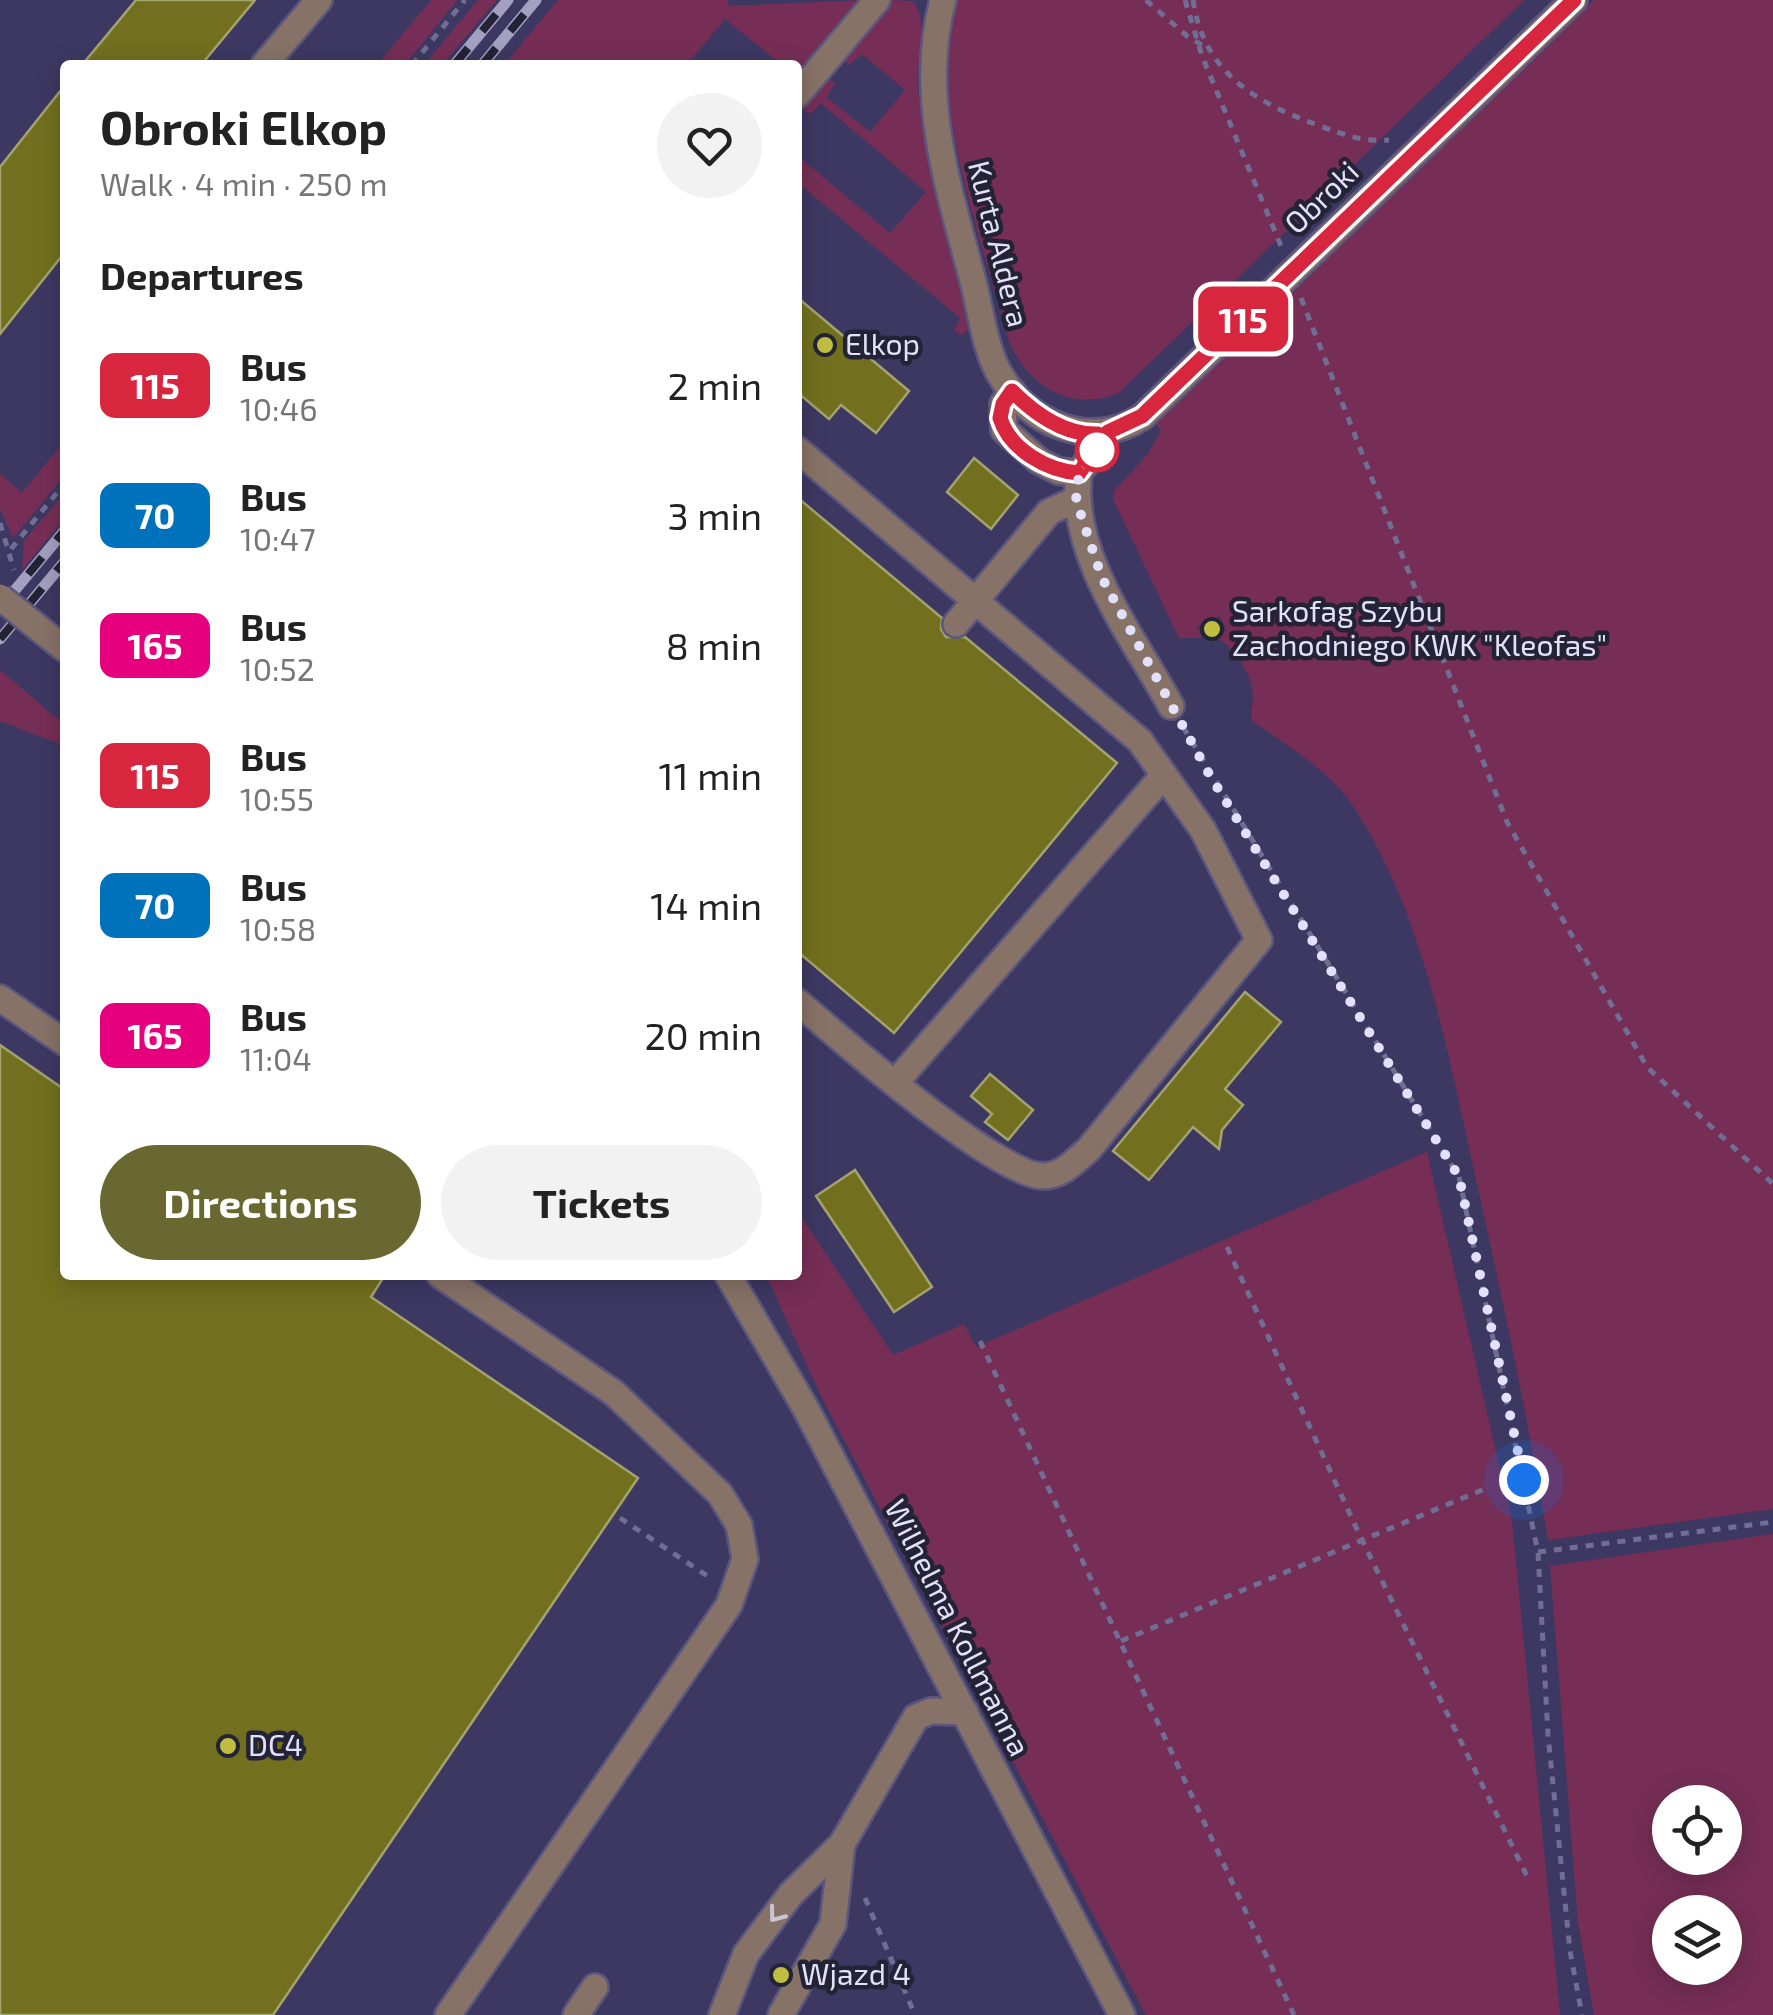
<!DOCTYPE html>
<html lang="en">
<head>
<meta charset="utf-8">
<style>
	body { margin:0; font-family:"Exo 2",sans-serif; background:#f2f2f2; color:#222; height:100vh; display:flex; flex-direction:column; font-size:38px; white-space:nowrap }
	* { box-sizing:border-box; margin:0 }
	p { font-size:32px; color:#767676 }
	.icon { flex:none; width:55px; height:55px; fill:none; stroke:currentColor; stroke-width:2; stroke-linecap:round; stroke-linejoin:round }
	.map { position:relative; flex:1; overflow:hidden }
	.side { position:absolute; left:60px; top:60px; width:742px; height:1220px; display:flex; flex-direction:column; background:#fff; border-radius:10px; box-shadow:0 5px 25px #0003 }
	.side>* { flex:none }
	.badge { padding:0 20px; border-radius:15px; font-size:35px; line-height:65px }
	.tools { position:absolute; left:1652px; top:1785px; display:grid; gap:20px }
	.tools a { display:grid; place-items:center; width:90px; height:90px; border-radius:50%; background:#fff; box-shadow:0 5px 25px #0003; font-size:50px }
	.you { position:absolute; width:50px; height:50px; margin:-25px; border:8px solid #fff; border-radius:50%; background:#1a73e8; box-shadow:0 0 0 15px #1a73e833 }
	.map>.badge { position:absolute; translate:-50% -50%; box-shadow:0 0 0 5px #fff }
	h2 { padding:0 40px; font-size:38px; line-height:90px }
	.round { display:grid; place-items:center; flex:none; width:105px; height:105px; border-radius:52px; background:#f2f2f2 }
	.summary { display:flex; align-items:center; justify-content:space-between; height:170px; padding:0 40px }
	h1 { font-size:48px; font-weight:700; line-height:75px }
	.cta { display:flex; gap:20px; margin-top:auto; padding:20px 40px }
	.cta a { flex:1; height:115px; border-radius:60px; background:#696830; color:#fff; font-size:40px; font-weight:700; line-height:115px; text-align:center }
	.cta a+a { background:#f2f2f2; color:#222 }
	ul { padding:0; list-style:none }
	li { display:flex; align-items:center; gap:30px; height:130px; padding:0 40px }
	li div { flex:1 }
	li b { display:block; font-size:38px }
	li em { font-style:normal }
	li .badge { min-width:110px; font-weight:700; text-align:center }
	.map>svg:first-child { display:block }
	.green { fill:#762e56; fill-rule:evenodd }
	.building { fill:#72701e; stroke:#a3a370; stroke-width:2.5 }
	.lines { fill:none; stroke-linecap:round; stroke-linejoin:round }
	.minor-casing { stroke:#5b567e; stroke-width:30 }
	.path { stroke:#716e93; stroke-width:5; stroke-dasharray:8 8; stroke-linecap:butt }
	.minor { stroke:#877267; stroke-width:25 }
	.rail-casing { stroke:#a3a0c1; stroke-width:11 }
	.rail { stroke:#242336; stroke-width:8; stroke-dasharray:22; stroke-linecap:butt }
	.minor-bridge-casing { stroke:#5b567e; stroke-width:30; stroke-linecap:butt }
	.minor-bridge { stroke:#877267; stroke-width:25 }
	.oneway { stroke:#cbc5d6 }
	.line-casing { stroke:#fff; stroke-width:22 }
	.line { stroke:#d7263d; stroke-width:15 }
	.walk { stroke:#e2e1fb; stroke-width:10; stroke-dasharray:0 18 }
	.poi-dot { fill:#c0be40; stroke:#242336; stroke-width:4 }
	.stop-dot { fill:#fff; stroke:#d7263d; stroke-width:5 }
	.labels { text-anchor:middle; stroke-width:9; stroke-linejoin:round; paint-order:stroke }
	.street-label { font-size:30px; fill:#e2e1fb; stroke:#242336 }
	.poi-label { font-size:30px; fill:#e2e1fb; stroke:#242336; text-anchor:start }
</style>
</head>
<body>
<div class="map">
<svg width="1773" height="2015" viewBox="0 0 1773 2015">
	<rect width="100%" height="100%" fill="#3d3862"/>
	<g class="green">
		<polygon points="431,0 457,0 405,65 377,65"/>
		<polygon points="478,0 497,0 442,65 424,65"/>
		<polygon points="558,0 728,0 727,6 865,0 798,82 798,65 782,65 725,19 690,61 694,65 504,65"/>
		<path d="M887 0 913 1C931 26 915 62 918 91 925 165 949 239 967 311L968 330 961 335 954 331 960 318 798 183V156L890 233 926 192 821 103 810 114 803 109V101L827 77 835 84 826 97 870 132 905 90 862 54 849 65 842 58Z"/>
		<path d="M955 0H1524L1119 393C1071 413 1028 386 1009 341 986 252 923 87 955 0Z"/>
		<path d="M1594 0H1773V1509L1548 1540C1528 1417 1502 1296 1475 1175 1448 1053 1422 907 1351 803 1327 769 1285 744 1252 721 1250 711 1253 704 1253 695 1251 672 1235 648 1216 637L1227 630 1219 616 1197 627 1202 638H1179L1113 499 1114 491 1148 454 1161 431 1156 424Z"/>
		<polygon points="65,440 65,475 13,538 0,509 0,474 22,493"/>
		<polygon points="65,492 65,518 22,570 24,541"/>
		<polygon points="0,670 65,725 65,746 0,721"/>
		<polygon points="1427,1152 1512,1521 1560,2015 1146,2015 821,1396 766,1275 798,1275 798,1212 893,1355 964,1324 976,1347"/>
		<path d="M1773 1534V2015H1594L1578 1923 1550 1566ZM1670 1802H1725V1858H1670ZM1725 1912V1968H1670V1912Z"/>
	</g>
	<g class="building">
		<polygon points="136,0 255,0 201,65 82,65"/>
		<polygon points="65,85 65,252 0,334 0,167"/>
		<polygon points="798,298 909,391 876,433 841,405 829,419 798,393"/>
		<polygon points="974,458 1018,495 991,529 947,492"/>
		<polygon points="798,498 942,618 941,629 946,637 965,637 1117,763 894,1033 798,952"/>
		<polygon points="1245,992 1281,1022 1225,1089 1243,1105 1222,1130 1219,1149 1193,1127 1149,1180 1113,1151"/>
		<polygon points="0,1045 65,1090 65,1275 385,1275 371,1297 638,1478 273,2015 0,2015"/>
		<polygon points="990,1074 1033,1110 1008,1140 985,1122 992,1114 971,1096"/>
		<polygon points="855,1170 932,1287 894,1312 816,1196"/>
	</g>
	<g class="lines">
		<defs>
			<g id="minor">
				<path d="M943 0C917 96 950 192 974 285 981 313 985 348 999 373 1028 425 1091 450 1142 417L1574 0"/>
				<polyline points="264,65 319,0"/>
				<polyline points="798,94 877,0"/>
				<polyline points="1012,391 1003,404 1004,430 1039,461 1058,471 1079,473 1108,432"/>
				<path d="M798 450 1140 741 1203 830 1259 940 1089 1149C1075 1161 1062 1176 1043 1176 997 1176 838 1037 798 1002"/>
				<path d="M1079 473C1068 554 1134 638 1171 706"/>
				<polyline points="956,624 1049,512 1075,500"/>
				<polyline points="46,634 65,649"/>
				<polyline points="0,998 65,1043"/>
				<polyline points="895,1083 1164,775"/>
				<polyline points="440,1275 614,1393 720,1494 739,1525 745,1559 729,1605 448,2015"/>
				<polyline points="728,1275 806,1409 1122,2015"/>
				<polyline points="576,2015 595,1987"/>
				<polyline points="722,2015 746,1954 791,1894 842,1844 916,1717 931,1711 965,1712"/>
				<polyline points="781,2015 833,1924 842,1844"/>
			</g>
		</defs>
		<use href="#minor" class="minor-casing"/>
		<g class="path">
			<polyline points="1146,0 1187,36 1210,50"/>
			<polyline points="1185,0 1202,56 1281,246"/>
			<path d="M1193 0C1204 74 1257 103 1320 126 1345 135 1362 142 1389 140"/>
			<polyline points="412,65 465,0"/>
			<polyline points="1301,298 1507,822 1647,1067 1773,1184"/>
			<polyline points="0,523 14,570"/>
			<polyline points="11,549 65,483"/>
			<polyline points="1183,727 1459,1177 1538,1552 1548,1735 1570,1951 1582,2015"/>
			<polyline points="1227,1247 1361,1538 1527,1876"/>
			<polyline points="980,1341 1294,2015"/>
			<polyline points="620,1518 709,1577"/>
			<polyline points="1538,1552 1773,1522"/>
			<polyline points="1121,1641 1487,1488"/>
			<polyline points="865,1898 915,2015"/>
		</g>
		<use href="#minor" class="minor"/>
		<defs>
			<g id="rail">
				<polyline points="454,65 508,0"/>
				<polyline points="482,65 536,0"/>
				<polyline points="0,608 65,530"/>
				<polyline points="0,639 65,561"/>
			</g>
		</defs>
		<use href="#rail" class="rail-casing"/>
		<use href="#rail" class="rail"/>
		<defs>
			<polyline id="minor-bridge" points="0,597 46,634"/>
		</defs>
		<use href="#minor-bridge" class="minor-bridge-casing"/>
		<use href="#minor-bridge" class="minor-bridge"/>
	</g>
	<defs><path id="oneway-chevron" d="M-2-3.5L2.5 0L-2 3.5" fill="none" stroke-width="1.6" stroke-linecap="round" stroke-linejoin="round" transform="scale(2.5)"/></defs>
	<use class="oneway" href="#oneway-chevron" transform="translate(776 1915) rotate(127)"/>
	<g class="lines">
		<defs>
			<path id="line" d="M1098 434C1065 435 1035 414 1012 391L1003 404 1000 418C1010 450 1048 471 1079 473L1108 432 1142 416 1574 0"/>
		</defs>
		<use href="#line" class="line-casing"/>
		<use href="#line" class="line"/>
		<polyline class="walk" points="1097,450 1079,473 1076,500 1102,578 1209,774 1459,1177 1524,1480"/>
	</g>
	<g class="poi-dot">
		<circle cx="825" cy="345" r="10"/>
		<circle cx="1212" cy="629" r="10"/>
		<circle cx="228" cy="1746" r="10"/>
		<circle cx="781" cy="1975" r="10"/>
	</g>
	<circle class="stop-dot" cx="1097" cy="450" r="20"/>
	<g class="labels">
		<g class="street-label">
			<text transform="translate(1322 198) rotate(-44)" y="10">Obroki</text>
			<text transform="translate(998 244) rotate(76)" y="10">Kurta Aldera</text>
			<text transform="translate(957 1628) rotate(63)" y="10">Wilhelma Kollmanna</text>
		</g>
		<g class="poi-label">
			<text x="845" y="355">Elkop</text>
			<text x="1232" y="622">Sarkofag Szybu<tspan x="1232" dy="34">Zachodniego KWK "Kleofas"</tspan></text>
			<text x="248" y="1756">DC4</text>
			<text x="801" y="1985">Wjazd 4</text>
		</g>
	</g>
</svg>
<div class="tools">
<a><svg class="icon" aria-label="locate" viewBox="0 0 24 24"><circle cx="12" cy="12" r="6"/><path d="M12 2v4M12 18v4M2 12h4M18 12h4"/></svg></a>
<a><svg class="icon" aria-label="layers" viewBox="0 0 24 24"><path d="M12 4l9 5-9 5-9-5zM3 14l9 5 9-5"/></svg></a>
</div>
<div class="you" style="left:1524px;top:1480px"></div>
<b class="badge" style="left:1243px;top:319px;background:#d7263d;color:#fff">115</b>
<section class="side">
<div class="summary"><div><h1>Obroki Elkop</h1><p>Walk · 4 min · 250 m</p></div><a class="round"><svg class="icon" aria-label="heart" viewBox="0 0 24 24"><path d="M12 20l-8-8c-3-5 5-10 8-4 3-6 11-1 8 4z"/></svg></a></div>
<h2>Departures</h2>
<ul>
<li><span class="badge" style="background:#d7263d;color:#fff">115</span><div><b>Bus</b><p>10:46</p></div><em>2 min</em></li>
<li><span class="badge" style="background:#0072bc;color:#fff">70</span><div><b>Bus</b><p>10:47</p></div><em>3 min</em></li>
<li><span class="badge" style="background:#e6007e;color:#fff">165</span><div><b>Bus</b><p>10:52</p></div><em>8 min</em></li>
<li><span class="badge" style="background:#d7263d;color:#fff">115</span><div><b>Bus</b><p>10:55</p></div><em>11 min</em></li>
<li><span class="badge" style="background:#0072bc;color:#fff">70</span><div><b>Bus</b><p>10:58</p></div><em>14 min</em></li>
<li><span class="badge" style="background:#e6007e;color:#fff">165</span><div><b>Bus</b><p>11:04</p></div><em>20 min</em></li>
</ul>
<div class="cta"><a>Directions</a><a>Tickets</a></div>
</section>
</div>
</body>
</html>
